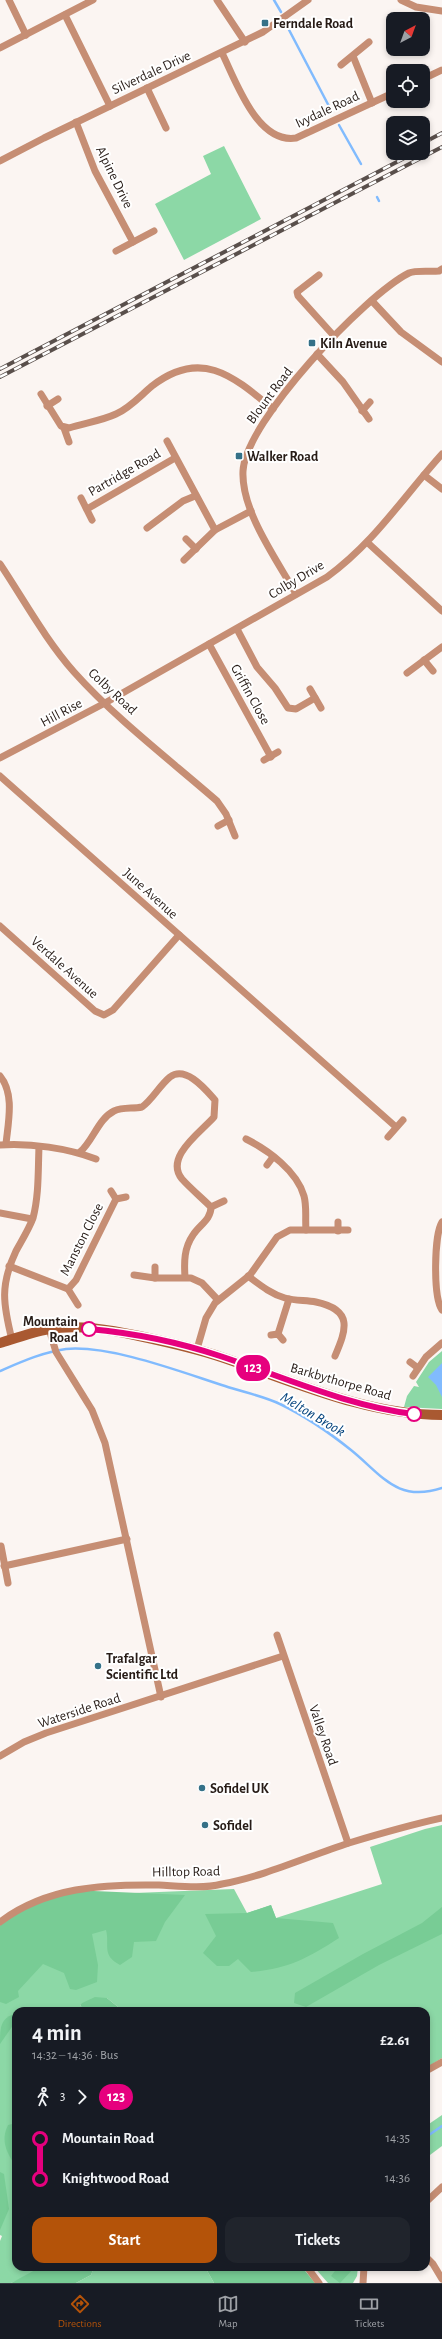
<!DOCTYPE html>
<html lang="en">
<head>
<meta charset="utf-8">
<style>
	body { margin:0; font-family:"Alegreya Sans",sans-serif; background:#20242c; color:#f1f3f6; height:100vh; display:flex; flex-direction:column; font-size:15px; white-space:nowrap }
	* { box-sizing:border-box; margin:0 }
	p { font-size:13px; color:#9ea1a6 }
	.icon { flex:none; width:22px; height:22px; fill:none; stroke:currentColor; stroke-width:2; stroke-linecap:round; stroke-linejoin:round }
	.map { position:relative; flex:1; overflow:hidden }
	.details { position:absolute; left:12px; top:2007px; width:418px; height:264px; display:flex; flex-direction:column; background:#171b24; border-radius:12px; box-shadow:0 2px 6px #0003 }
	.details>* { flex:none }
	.badge { padding:0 8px; border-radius:13px; font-size:14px; line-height:26px }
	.needle { width:26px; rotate:41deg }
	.buttons { position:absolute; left:386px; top:12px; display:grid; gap:8px }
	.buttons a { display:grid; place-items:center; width:44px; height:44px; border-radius:8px; background:#171b24; box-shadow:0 2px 6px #0003; font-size:20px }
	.map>.badge { position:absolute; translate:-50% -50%; box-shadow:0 0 0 2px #fff }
	.legs { display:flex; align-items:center; gap:6px; height:44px; padding:0 20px; font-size:13px }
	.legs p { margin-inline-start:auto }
	.head { display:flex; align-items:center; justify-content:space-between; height:68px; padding:0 20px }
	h1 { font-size:22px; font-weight:600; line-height:30px }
	.primary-button { display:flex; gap:8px; margin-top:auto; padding:8px 20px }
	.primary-button a { flex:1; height:46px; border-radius:12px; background:#b45309; color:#fff; font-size:16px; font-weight:600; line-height:46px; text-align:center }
	.primary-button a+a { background:#20242c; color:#f1f3f6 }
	ul { padding:0 20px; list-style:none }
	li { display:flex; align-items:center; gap:14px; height:40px; font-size:15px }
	li i { display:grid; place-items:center; width:6px; height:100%; margin:0 5px; background:currentColor }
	li i::after { content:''; width:10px; height:10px; margin:-5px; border:3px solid; border-radius:50%; background:#171b24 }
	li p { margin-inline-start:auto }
	li:first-child i { background:linear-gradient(#0000 50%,currentColor 0) }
	li:last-child i { background:linear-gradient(currentColor 50%,#0000 0) }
	.tab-bar { display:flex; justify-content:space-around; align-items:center; height:56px; border-top:1px solid #363941; background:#171b24; font-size:11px; color:#9ea1a6 }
	.tab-bar a { display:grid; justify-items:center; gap:2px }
	.tab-bar .current { color:#b45309 }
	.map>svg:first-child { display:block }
	.green { fill:#8cd8a6 }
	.forest { fill:#78cc95 }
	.water { fill:#81bbfe }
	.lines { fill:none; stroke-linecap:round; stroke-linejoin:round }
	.stream { stroke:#81bbfe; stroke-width:2.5 }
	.street { stroke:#c68e74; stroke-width:7 }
	.secondary { stroke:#a95931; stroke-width:10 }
	.rail-casing { stroke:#594f4b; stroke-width:4 }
	.rail { stroke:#fff; stroke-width:2.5; stroke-dasharray:8; stroke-linecap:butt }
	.line-1-casing { stroke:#fff; stroke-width:9 }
	.line-1 { stroke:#e6007e; stroke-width:6 }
	.poi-dot { fill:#357188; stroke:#fff; stroke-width:1.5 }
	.stop-1-dot { fill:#fff; stroke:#e6007e; stroke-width:2 }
	.labels { text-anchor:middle; stroke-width:4; stroke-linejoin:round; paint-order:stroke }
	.poi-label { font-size:14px; font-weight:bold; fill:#271c17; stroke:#fff; text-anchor:start }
	.street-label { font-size:14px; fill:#271c17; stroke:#fff }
	.stop-label { font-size:14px; font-weight:bold; fill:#271c17; stroke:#fff; text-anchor:end }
	.water-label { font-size:15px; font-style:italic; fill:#00417c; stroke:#fff }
</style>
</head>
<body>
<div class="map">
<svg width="442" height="2283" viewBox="0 0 442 2283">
	<rect width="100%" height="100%" fill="#fbf5f2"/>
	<g class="green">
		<polygon points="224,146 261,219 184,260 155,204 211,174 203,156"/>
		<polygon points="442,1351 442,1409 404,1407 407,1396 414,1386 419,1387 416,1382 429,1362"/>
		<polygon points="442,1825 442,2058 426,2068 426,2011 183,2011 178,2008 173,2011 123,2011 107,1998 80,2004 83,2011 16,2011 16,2267 46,2267 11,2283 0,2283 0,2241 2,2236 0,2235 0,1924 109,1894 234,1889 247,1913 271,1905 276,1918 382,1884 370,1847 425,1829"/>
		<polygon points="442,2115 442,2146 426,2158 426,2126"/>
		<polygon points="94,2267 205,2267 214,2283 76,2283 91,2275"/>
		<polygon points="314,2267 358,2267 357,2276 353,2283 328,2283"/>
	</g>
	<g class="forest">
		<path d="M71 1890 185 1895 165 1922 156 1941 134 1942 132 1957 120 1965C101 1955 110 1945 106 1930L92 1934 98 1965 97 1982 76 1990 70 1989 64 1973 43 1964 18 1991 19 1997 6 2004 0 2002V1926L17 1911Z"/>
		<path d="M271 1905 276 1918 333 1923 339 1938C308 1958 288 1969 251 1972L238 1959 229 1966H217L203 1953 216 1936 205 1914 247 1913Z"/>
		<polygon points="442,1907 442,1934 379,1965 306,2007 294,2003 295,1993 363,1954 422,1923"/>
		<polygon points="95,1997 107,1998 123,2011 83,2011 80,2004"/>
		<path d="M12 2015H16V2021L0 2044C0 2030 0 2019 12 2015Z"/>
		<path d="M16 2123V2167C7 2153 0 2141 8 2125Z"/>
		<polygon points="0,2172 4,2174 9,2209 0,2230"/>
		<polygon points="46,2267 94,2267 91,2275 76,2283 11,2283 37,2269"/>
		<polygon points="205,2267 302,2267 315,2283 214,2283"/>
		<polygon points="338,2267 355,2267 340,2283 331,2276"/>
	</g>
	<polygon class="water" points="442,1363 442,1397 436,1385 428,1377"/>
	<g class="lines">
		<g class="stream">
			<polyline points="274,0 281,12"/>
			<polyline points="287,26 332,112"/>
			<polyline points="339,125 361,164"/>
			<polyline points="377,197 379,201"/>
			<path d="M0 1371C21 1362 43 1352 66 1349 111 1345 181 1372 225 1386 243 1392 263 1396 280 1404 303 1415 331 1434 351 1450 382 1475 397 1503 442 1488"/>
			<polyline points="426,2137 442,2126"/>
		</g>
		<g class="street">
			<polyline points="9,0 26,35"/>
			<polyline points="217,0 245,42"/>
			<polyline points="401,0 416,7 442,11"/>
			<polyline points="65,15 110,106"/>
			<polyline points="0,48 93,0"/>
			<path d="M222 53C236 81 257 144 296 138L393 93"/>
			<polyline points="353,56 372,103"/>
			<polyline points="341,65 369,42"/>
			<polyline points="423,79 442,70"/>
			<polyline points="147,88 166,128"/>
			<polyline points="76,122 95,171 133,242"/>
			<polyline points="0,161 44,138 263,32 308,0"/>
			<polyline points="116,251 154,231"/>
			<polyline points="319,275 297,292 298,296 334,336"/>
			<polyline points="372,301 401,332 442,362"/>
			<polyline points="317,354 343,382 369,419"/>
			<path d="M41 394 61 426 69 428C84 423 101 421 116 414 130 408 140 396 152 386 201 348 233 376 273 409"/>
			<polyline points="47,406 58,399"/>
			<polyline points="362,411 370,402"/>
			<polyline points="64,428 69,442"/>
			<polyline points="167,441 215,530"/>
			<polyline points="424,475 442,489"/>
			<polyline points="81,498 92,520"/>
			<polyline points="87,509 175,458"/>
			<polyline points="147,528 183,501 195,496"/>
			<polyline points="186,539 196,549"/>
			<polyline points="368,543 442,611"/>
			<polyline points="184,560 215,530 251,511"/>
			<path d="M0 564C24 600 45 639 74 672 115 718 170 760 217 801L226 814 235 836"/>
			<path d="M296 594C277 560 241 511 243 471 245 422 365 295 409 273 416 270 430 272 439 271L442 269"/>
			<polyline points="237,629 257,667 275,688 288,708 296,709 315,698"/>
			<polyline points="209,644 271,757"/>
			<polyline points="424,660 433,671"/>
			<polyline points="407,673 442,647"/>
			<polyline points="310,689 321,708"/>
			<path d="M0 758 105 703 327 577C375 542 403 497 442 454"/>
			<polyline points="264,760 278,752"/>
			<polyline points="0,776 396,1127"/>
			<polyline points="218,826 229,820"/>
			<polyline points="0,926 95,1011 104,1015 113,1010 179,935"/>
			<path d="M0 1076C15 1094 8 1123 6 1144"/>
			<polyline points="388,1137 403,1120"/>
			<path d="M0 1145C31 1143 67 1148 96 1159"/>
			<path d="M80 1152C93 1141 98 1119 114 1111 123 1107 133 1109 142 1107 153 1099 159 1086 170 1077 186 1065 206 1090 215 1100L214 1117C201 1132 164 1157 182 1179 191 1189 202 1198 211 1207 211 1220 199 1225 193 1235 184 1248 184 1262 185 1277"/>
			<polyline points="267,1165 273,1157"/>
			<polyline points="111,1191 116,1199 126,1197"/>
			<polyline points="211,1207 224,1201"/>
			<polyline points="0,1213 32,1219"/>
			<polyline points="338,1222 338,1231"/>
			<path d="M442 1222C434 1235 433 1297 442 1310"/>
			<polyline points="306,1230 348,1230"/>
			<polyline points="9,1266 68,1289 78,1305"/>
			<polyline points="134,1275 155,1278 191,1278 202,1283 218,1300"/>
			<path d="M248 1276C260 1285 271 1294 285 1298 296 1301 306 1300 316 1302 354 1310 346 1330 335 1356"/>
			<polyline points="155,1278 155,1267"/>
			<polyline points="68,1289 76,1280 116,1199"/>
			<polyline points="49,1329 56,1352 92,1410 105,1443 161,1697"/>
			<polyline points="278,1334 289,1299"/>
			<polyline points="271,1335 278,1334 283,1340"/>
			<path d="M12 1340C3 1304 0 1285 16 1251 22 1240 29 1229 33 1218 39 1195 38 1171 39 1147"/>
			<path d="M197 1349 206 1318 215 1303 250 1275 277 1237 290 1230H306C305 1219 307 1207 304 1196 297 1171 268 1150 246 1139"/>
			<polyline points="410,1362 418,1368"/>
			<polyline points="413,1376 426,1357 442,1343"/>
			<polyline points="1,1546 8,1583"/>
			<polyline points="4,1566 127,1539"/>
			<polyline points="277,1635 348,1843"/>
			<polyline points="0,1756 24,1742 46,1733 283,1656"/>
			<path d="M0 1922C46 1887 103 1884 159 1885 179 1886 202 1889 222 1884 265 1876 306 1857 349 1843 379 1834 410 1825 442 1818"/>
			<polyline points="426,2071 442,2062"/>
			<polyline points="426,2202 442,2187"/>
			<polyline points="426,2257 433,2264 442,2279"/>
			<polyline points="307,2267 319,2283"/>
			<polyline points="363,2283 364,2267"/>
		</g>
		<path class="secondary" d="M0 1343C16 1338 33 1332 49 1329 79 1324 111 1330 139 1336 167 1342 195 1348 221 1357 293 1381 365 1415 442 1415"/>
		<defs>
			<g id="rail">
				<polyline points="423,143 442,133"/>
				<polyline points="0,369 414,153"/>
				<polyline points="0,377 442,147"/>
			</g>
		</defs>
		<use href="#rail" class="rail-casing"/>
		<use href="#rail" class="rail"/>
	</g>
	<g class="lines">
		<defs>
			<path id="line-1" d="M89 1329C133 1333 178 1342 220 1356 284 1377 347 1406 414 1414"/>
		</defs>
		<use href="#line-1" class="line-1-casing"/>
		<use href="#line-1" class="line-1"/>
	</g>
	<g class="poi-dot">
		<rect x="261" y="19" width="8" height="8" rx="2"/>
		<rect x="308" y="339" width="8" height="8" rx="2"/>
		<rect x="235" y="452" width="8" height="8" rx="2"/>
		<circle cx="98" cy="1666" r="4"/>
		<circle cx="202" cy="1788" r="4"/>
		<circle cx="205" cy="1825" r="4"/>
	</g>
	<g class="stop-1-dot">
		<circle cx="89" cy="1329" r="7"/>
		<circle cx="414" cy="1414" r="7"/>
	</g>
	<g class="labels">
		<g class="poi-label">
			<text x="273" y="28">Ferndale Road</text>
			<text x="320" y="348">Kiln Avenue</text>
			<text x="247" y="461">Walker Road</text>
			<text x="106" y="1663">Trafalgar<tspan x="106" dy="16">Scientific Ltd</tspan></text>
			<text x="210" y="1793">Sofidel UK</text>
			<text x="213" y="1830">Sofidel</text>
		</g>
		<g class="street-label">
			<text transform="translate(151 72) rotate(-25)" y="5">Silverdale Drive</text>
			<text transform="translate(327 109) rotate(-25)" y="5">Ivydale Road</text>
			<text transform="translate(115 177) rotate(64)" y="5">Alpine Drive</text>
			<text transform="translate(269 395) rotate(-53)" y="5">Blount Road</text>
			<text transform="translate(124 472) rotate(-30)" y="5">Partridge Road</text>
			<text transform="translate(296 579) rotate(-31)" y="5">Colby Drive</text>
			<text transform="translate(113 691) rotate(43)" y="5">Colby Road</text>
			<text transform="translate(251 694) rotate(61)" y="5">Griffin Close</text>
			<text transform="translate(61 712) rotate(-28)" y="5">Hill Rise</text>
			<text transform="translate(151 893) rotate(42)" y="5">June Avenue</text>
			<text transform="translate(65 967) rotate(42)" y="5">Verdale Avenue</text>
			<text transform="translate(81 1239) rotate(-63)" y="5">Manston Close</text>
			<text transform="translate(341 1381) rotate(16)" y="5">Barkbythorpe Road</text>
			<text transform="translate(79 1710) rotate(-18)" y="5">Waterside Road</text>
			<text transform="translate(324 1735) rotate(71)" y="5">Valley Road</text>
			<text transform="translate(186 1871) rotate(-1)" y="5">Hilltop Road</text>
		</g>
		<g class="stop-label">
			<text x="78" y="1326">Mountain<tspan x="78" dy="16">Road</tspan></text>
		</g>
		<g class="water-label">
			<text transform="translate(313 1414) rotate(31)" y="5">Melton Brook</text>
		</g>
	</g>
</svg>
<div class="buttons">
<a><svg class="needle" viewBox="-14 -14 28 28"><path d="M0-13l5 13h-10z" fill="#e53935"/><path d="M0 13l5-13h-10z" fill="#9ea1a6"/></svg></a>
<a><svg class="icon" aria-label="locate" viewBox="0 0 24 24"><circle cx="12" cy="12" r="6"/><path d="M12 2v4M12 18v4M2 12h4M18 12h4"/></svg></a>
<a><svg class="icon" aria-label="layers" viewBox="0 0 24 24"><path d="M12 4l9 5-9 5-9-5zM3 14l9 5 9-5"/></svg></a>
</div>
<b class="badge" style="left:253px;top:1368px;background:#e6007e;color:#fff">123</b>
<section class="details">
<div class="head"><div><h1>4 min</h1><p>14:32 – 14:36 · Bus</p></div><b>£2.61</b></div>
<div class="legs"><svg class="icon" aria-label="walk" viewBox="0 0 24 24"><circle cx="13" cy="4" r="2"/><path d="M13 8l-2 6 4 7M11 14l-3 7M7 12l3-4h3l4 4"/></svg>3<svg class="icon" aria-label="forward" viewBox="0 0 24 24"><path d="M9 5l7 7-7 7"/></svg><b class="badge" style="background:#e6007e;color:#fff">123</b></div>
<ul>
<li><i style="color:#e6007e"></i><b>Mountain Road</b><p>14:35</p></li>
<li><i style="color:#e6007e"></i><b>Knightwood Road</b><p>14:36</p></li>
</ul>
<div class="primary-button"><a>Start</a><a>Tickets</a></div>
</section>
</div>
<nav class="tab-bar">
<a class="current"><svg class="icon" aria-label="directions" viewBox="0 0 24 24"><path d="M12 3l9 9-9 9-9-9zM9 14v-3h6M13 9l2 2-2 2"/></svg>Directions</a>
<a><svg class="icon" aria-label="map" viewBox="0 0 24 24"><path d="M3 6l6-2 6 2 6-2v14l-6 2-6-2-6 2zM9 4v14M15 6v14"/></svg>Map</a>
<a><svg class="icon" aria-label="tickets" viewBox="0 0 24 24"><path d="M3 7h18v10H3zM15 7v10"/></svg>Tickets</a>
</nav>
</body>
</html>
